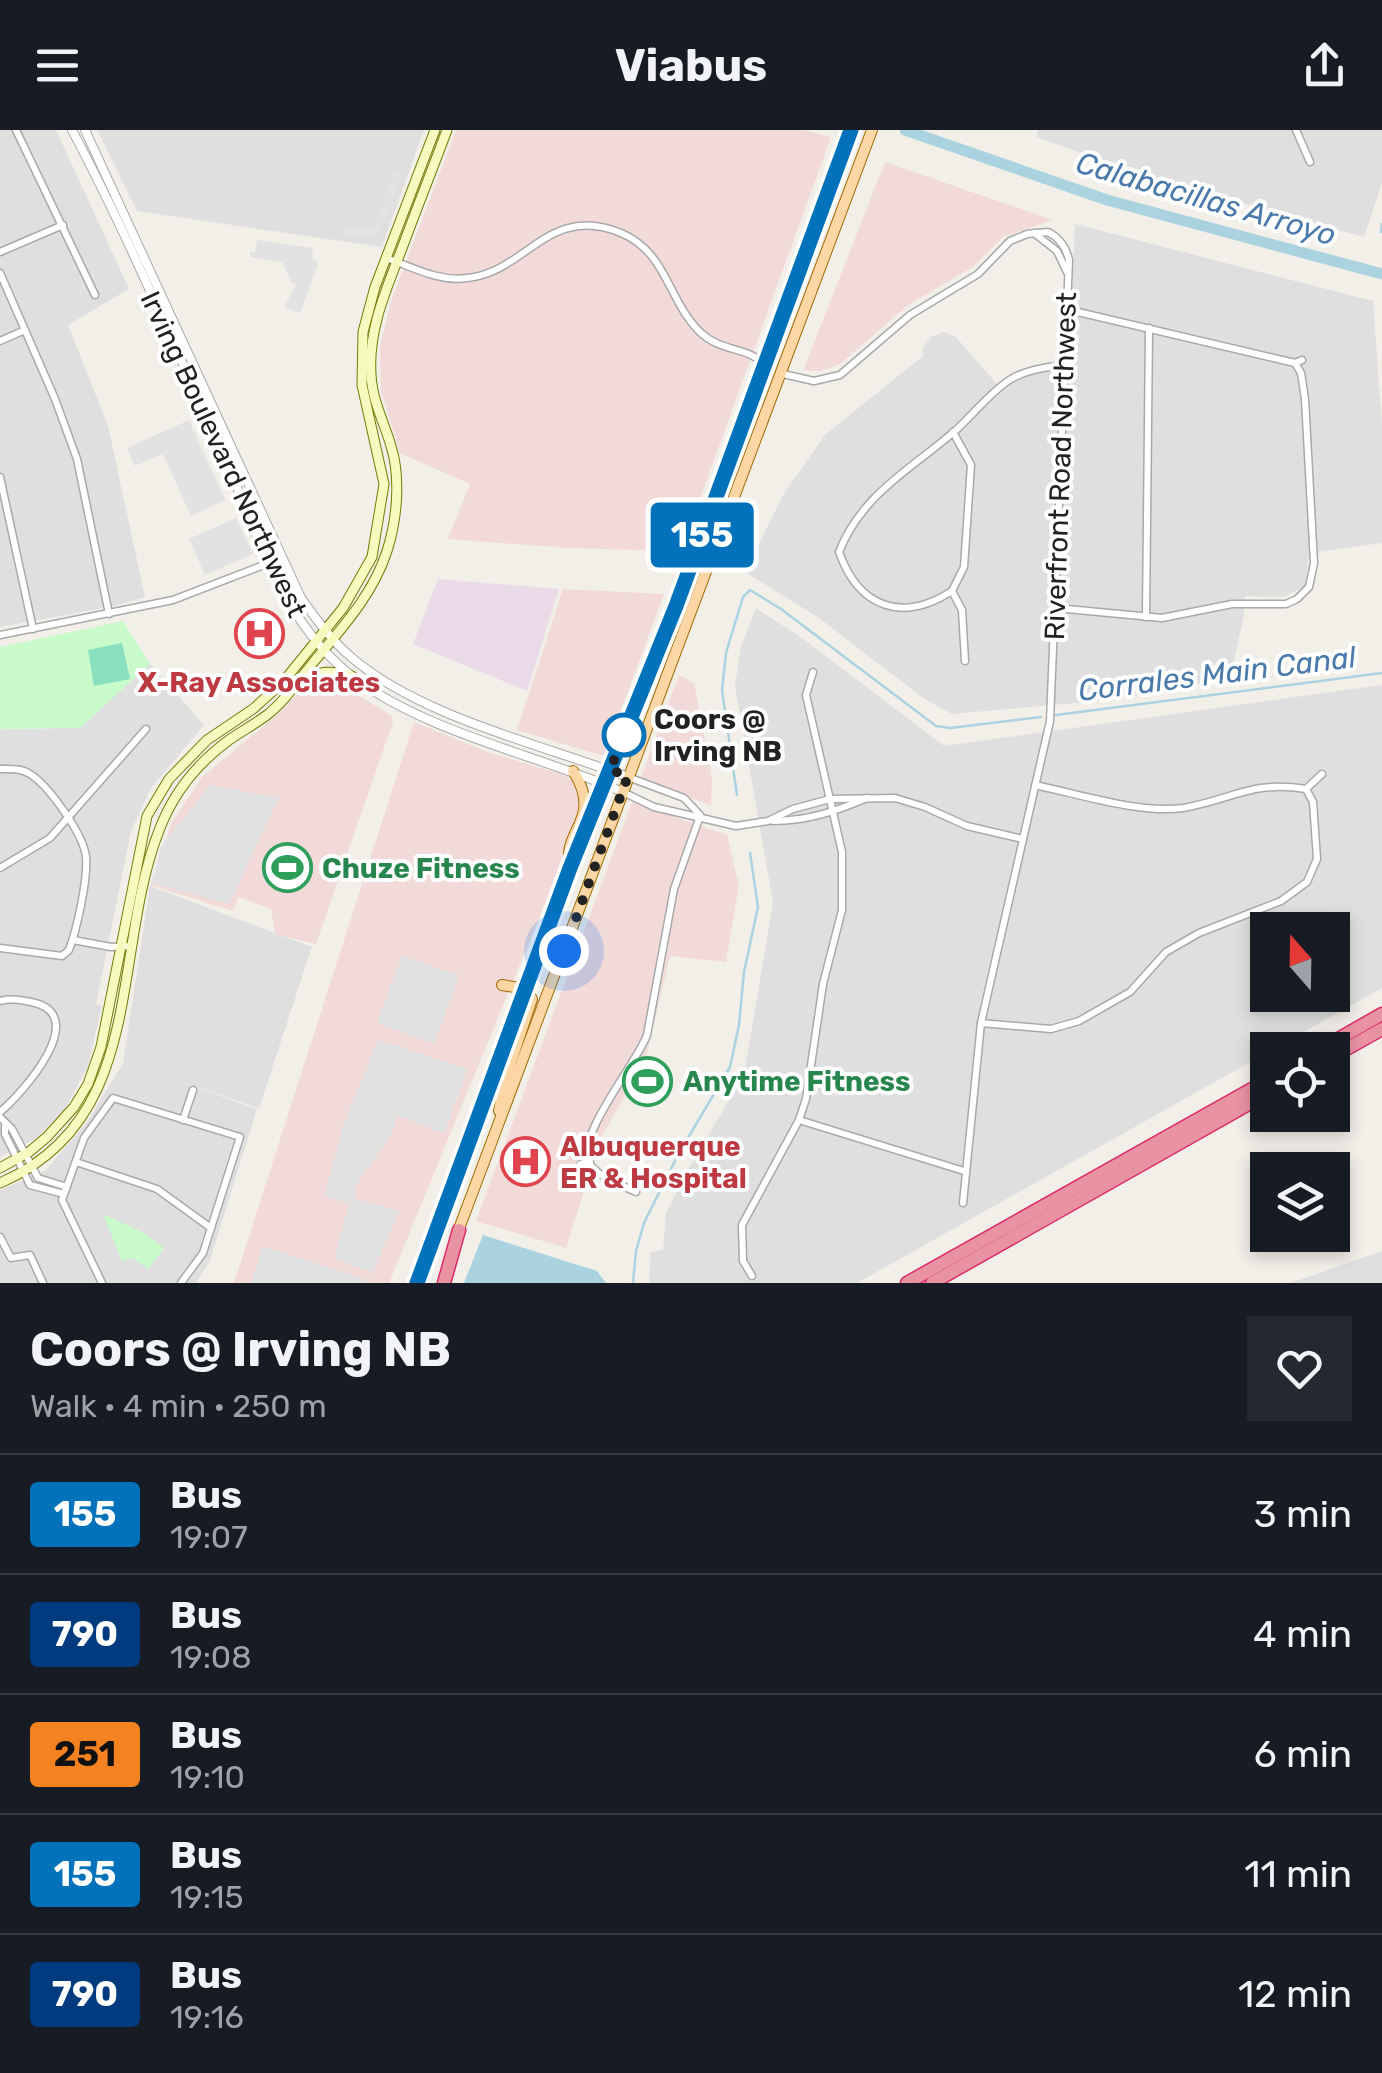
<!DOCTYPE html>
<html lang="en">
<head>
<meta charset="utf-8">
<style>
	body { margin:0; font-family:Rubik,sans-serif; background:#242831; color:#f1f3f6; height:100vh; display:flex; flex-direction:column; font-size:38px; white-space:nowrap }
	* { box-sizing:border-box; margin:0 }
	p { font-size:32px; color:#9ea1a6 }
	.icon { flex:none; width:55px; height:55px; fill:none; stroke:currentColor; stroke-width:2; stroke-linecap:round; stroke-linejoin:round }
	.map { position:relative; height:1153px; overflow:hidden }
	.drawer { display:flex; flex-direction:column; background:#171b24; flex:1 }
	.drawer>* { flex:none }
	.badge { padding:0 20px; border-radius:8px; font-size:35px; line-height:65px }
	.needle { width:65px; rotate:340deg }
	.buttons { position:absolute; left:1250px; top:782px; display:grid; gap:20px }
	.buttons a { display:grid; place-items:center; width:100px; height:100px; border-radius:0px; background:#171b24; box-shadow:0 5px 15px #0003; font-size:50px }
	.you { position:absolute; width:50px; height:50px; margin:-25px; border:8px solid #fff; border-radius:50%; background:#1a73e8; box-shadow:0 0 0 15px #1a73e833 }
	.map>.badge { position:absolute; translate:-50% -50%; box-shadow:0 0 0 5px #fff }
	.round { display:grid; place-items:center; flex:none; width:105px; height:105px; border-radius:0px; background:#242831 }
	.summary { display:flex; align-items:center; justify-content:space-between; height:170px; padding:0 30px }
	h1 { font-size:48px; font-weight:700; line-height:75px }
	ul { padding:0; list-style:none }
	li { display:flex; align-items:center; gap:30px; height:120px; padding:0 30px; border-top:2px solid #363941 }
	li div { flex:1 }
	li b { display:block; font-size:38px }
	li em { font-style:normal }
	li .badge { min-width:110px; font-weight:700; text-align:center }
	header { display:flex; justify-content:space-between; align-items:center; height:130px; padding:0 30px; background:#171b24; font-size:45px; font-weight:700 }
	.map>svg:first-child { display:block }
	.residential { fill:#e0dfdf; fill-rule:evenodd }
	.commercial { fill:#f2dad9 }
	.industrial { fill:#ebdbe8 }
	.park { fill:#c8facc }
	.pitch { fill:#88e0be }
	.parking { fill:#e2e2e2 }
	.water { fill:#aad3df }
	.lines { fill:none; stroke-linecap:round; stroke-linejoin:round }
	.stream { stroke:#aad3df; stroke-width:2.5 }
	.river { stroke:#aad3df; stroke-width:11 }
	.minor-casing { stroke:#a9a9a9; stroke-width:9 }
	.tertiary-casing { stroke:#a9a9a9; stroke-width:10 }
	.secondary-casing { stroke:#707d05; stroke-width:11 }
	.primary-casing { stroke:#a06b00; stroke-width:12 }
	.motorway-casing { stroke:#dc2a67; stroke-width:15 }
	.minor { stroke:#fff; stroke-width:6 }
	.tertiary { stroke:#fff; stroke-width:8 }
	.secondary { stroke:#f7fabf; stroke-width:9 }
	.primary { stroke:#fcd6a4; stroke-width:10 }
	.motorway { stroke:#e892a2; stroke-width:12 }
	.line-casing { stroke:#fff; stroke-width:22 }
	.line { stroke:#0072bc; stroke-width:15 }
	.walk { stroke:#222; stroke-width:10; stroke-dasharray:0 18 }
	.stop-dot { fill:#fff; stroke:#0072bc; stroke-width:5 }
	.labels { text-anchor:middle; stroke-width:8; stroke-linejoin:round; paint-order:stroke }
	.street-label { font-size:28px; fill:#222; stroke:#fff }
	.health-label { font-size:28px; font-weight:bold; fill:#be3a42; stroke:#fff }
	.stop-label { font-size:28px; font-weight:bold; fill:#222; stroke:#fff; text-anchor:start }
	.leisure-label { font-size:28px; font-weight:bold; fill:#27864d; stroke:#fff; text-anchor:start }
	.water-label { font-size:30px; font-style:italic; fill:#4a7aab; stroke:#fff }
</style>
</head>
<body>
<header><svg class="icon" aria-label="menu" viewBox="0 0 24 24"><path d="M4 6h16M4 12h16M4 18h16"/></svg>Viabus<svg class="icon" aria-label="share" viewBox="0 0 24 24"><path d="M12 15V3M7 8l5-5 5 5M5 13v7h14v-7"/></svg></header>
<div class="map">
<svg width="1382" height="1153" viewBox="0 0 1382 1153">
	<rect width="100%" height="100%" fill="#f2efe9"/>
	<g class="residential">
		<polygon points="0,0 56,0 129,159 68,195 108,296 145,467 114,476 0,497"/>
		<polygon points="97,0 424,0 382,117 137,81"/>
		<polygon points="1038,0 1382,0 1382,53 1364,107 1136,43 1037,7"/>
		<polygon points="1075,94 1373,171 1382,297 1382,413 1309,423 1305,456 1284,467 1245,466 1244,485 1230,548 1110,570 952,584 923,568 819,488 745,442 783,365 825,305 923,226 923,218 931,207 943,202 955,206 1003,261 1017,250 1042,242 1069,240"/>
		<path d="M756 478 802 508 944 616 1382 555V858L857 1153H649L651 1122 663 1120 666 1083 689 1038 744 945 773 772 735 556 741 517ZM1268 800H1332V865H1268Z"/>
		<polygon points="150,534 204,595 151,658 131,701 96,874 102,876 88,936 65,979 37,1008 0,1027 0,599 80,598"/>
		<polygon points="150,756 312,817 259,978 178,951 257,979 210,1130 196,1153 0,1153 0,1060 45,1041 87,992 123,933"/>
		<polygon points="1382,1121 1382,1153 1291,1153"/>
	</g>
	<g class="commercial">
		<polygon points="456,0 804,0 831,7 681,421 567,418 448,409 470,354 400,323 381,261 380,216 391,171"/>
		<polygon points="885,32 1053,90 1003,107 974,136 907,176 840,234 821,241 803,241"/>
		<polygon points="563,459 664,464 604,626 517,600"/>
		<polygon points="327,534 353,562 392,586 393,592 316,814 275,804 271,779 238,767 233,781 150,755 172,692 202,647 277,585"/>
		<polygon points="679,545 694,553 712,648 711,676 641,647"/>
		<polygon points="414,592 490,623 565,645 581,659 582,683 389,1153 234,1153"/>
		<polygon points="632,672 727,705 739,755 726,832 670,826 646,927 601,1008 566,1118 476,1091"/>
	</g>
	<polygon class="industrial" points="438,449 559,459 527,561 413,514"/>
	<g class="park">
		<polygon points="123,491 150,534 80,598 0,599 0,517"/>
		<polygon points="103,1084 144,1103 164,1118 148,1139 132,1128 122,1131"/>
	</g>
	<polygon class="pitch" points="122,513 130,549 94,556 88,520"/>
	<g class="parking">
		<polygon points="395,41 402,43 378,105 372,104 371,109 344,104 345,98 373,98"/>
		<polygon points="257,110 313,118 312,129 319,132 300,183 284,177 296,155 291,152 282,132 250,127 250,122 255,122"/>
		<polygon points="189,290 225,370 191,386 163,324 135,336 127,318"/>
		<polygon points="236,388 253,424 205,445 189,409"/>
		<polygon points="210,655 279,668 229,774 152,753 161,717"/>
		<polygon points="402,825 459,846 434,914 377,893"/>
		<polygon points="378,910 468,939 444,1003 396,985 392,1003 355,1057 354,1068 399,1081 373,1143 334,1128 349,1074 324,1066 346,988"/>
		<polygon points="263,1116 367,1150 366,1153 251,1153"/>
	</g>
	<polygon class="water" points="483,1105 597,1141 606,1153 464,1153"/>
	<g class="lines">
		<g class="stream">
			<polyline points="1381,102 1382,94"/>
			<polyline points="1056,585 1382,543"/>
			<polyline points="737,665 722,560 726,523 743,467 750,460 781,479 936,596 950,598 1041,587"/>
			<polyline points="633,1153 636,1121 644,1093 679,1023 730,937 739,895 744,842 758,777 750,723"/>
		</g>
		<polyline class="river" points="905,0 1107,70 1382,144"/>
		<defs>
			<g id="minor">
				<polyline points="16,0 95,165"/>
				<polyline points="1296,0 1310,32"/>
				<polyline points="1034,103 1057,121 1067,142"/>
				<polyline points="0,122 63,95"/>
				<path d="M386 128C413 137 438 152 467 148 527 142 548 73 621 103 667 122 668 171 700 202 722 223 744 215 766 235"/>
				<polyline points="0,143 55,269 77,329 109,484"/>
				<polyline points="1065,179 1295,233 1302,230"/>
				<polyline points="0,211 25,200"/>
				<path d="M783 244 814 251 840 245 910 185 978 144 1010 111 1027 104 1048 102C1060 108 1066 117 1069 130L1050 591 981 893 963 1073"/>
				<polyline points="953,302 971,335 964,437 952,461 962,480 965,531"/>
				<polyline points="0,347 33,499"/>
				<path d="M952 461C902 493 859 478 839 422 862 364 910 340 955 301 973 285 990 262 1011 249 1028 239 1044 238 1063 235"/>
				<polyline points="1056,478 1162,488 1232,474 1286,474 1297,469 1309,457 1314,433 1305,269 1301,243 1295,233"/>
				<polyline points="1146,487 1149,198"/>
				<polyline points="0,505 173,470 282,428"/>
				<path d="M0 639C11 639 21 638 30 644 49 656 84 705 86 727 88 749 77 799 69 820L62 826 0 818"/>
				<polyline points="628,647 684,668 700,685"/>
				<path d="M1035 655C1078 664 1140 684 1183 678 1231 670 1252 650 1306 659"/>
				<polyline points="1306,659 1322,644"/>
				<polyline points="623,662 654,677 736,696 768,691 793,679 830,669 895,668 925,677 967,696 1023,709"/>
				<path d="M773 691C808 691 836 681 867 668"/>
				<polyline points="0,738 50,708 146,599"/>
				<polyline points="73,810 111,817 132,816"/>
				<path d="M0 871C11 868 21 870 31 872 93 884 23 963 0 982"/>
				<polyline points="981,893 1051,899 1079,891 1130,862 1166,822 1199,803 1281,771 1307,752 1317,729 1313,672 1306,659"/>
				<polyline points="0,987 12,999 38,1048 67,1057"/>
				<polyline points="183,990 193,960"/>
				<polyline points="799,990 964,1041"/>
				<polyline points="5,996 5,1004 30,1055 64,1064"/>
				<polyline points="76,1032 157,1059 211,1098"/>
				<path d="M636 1062C622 1055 596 1047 589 1032 576 1005 637 933 647 905L674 759 700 686"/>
				<polyline points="0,1107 11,1128 30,1125 43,1153"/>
				<polyline points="752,1146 743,1131 742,1095 799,990 806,969 823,854 842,780 842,722 806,565 813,542"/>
				<polyline points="102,1153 62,1070 84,1008 113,968 240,1007 203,1123 181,1153"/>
			</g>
			<g id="tertiary">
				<path d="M72 0C128 105 174 216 223 324 258 404 283 496 357 550 432 604 538 625 623 662"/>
				<path d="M85 0 301 468C316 489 331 510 351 527 419 586 542 615 628 647"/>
				<polyline points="581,1035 589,1032"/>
			</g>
			<g id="secondary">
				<path d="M300 557C316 539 330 540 352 546"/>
				<polyline points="0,1038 29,1022 47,1007 74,977 88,954 101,917 147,686 169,649 207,610 253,579 283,552 343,478 372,427 384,354 362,255 363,202 375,157 435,0"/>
				<path d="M0 1053C149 989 110 822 160 698 174 662 199 632 229 610 242 601 255 594 267 585 285 571 298 551 312 534 341 499 373 465 387 421 397 390 401 348 391 316 384 292 372 270 371 244 368 197 388 156 404 113 418 75 433 38 447 0"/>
			</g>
			<g id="primary">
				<polyline points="680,416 697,421"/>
				<path d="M571 737C559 702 605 690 573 641"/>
				<polyline points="499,981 504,953 532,869 526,859 502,855"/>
				<polyline points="457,1104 872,0"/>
				<polyline points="417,1153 571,737 675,477 851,0"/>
			</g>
			<g id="motorway">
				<polyline points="1319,920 1382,884"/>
				<polyline points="1332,927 1382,899"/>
				<polyline points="444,1153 459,1100"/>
				<polyline points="907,1153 1268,950"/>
				<polyline points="932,1153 1268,963"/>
			</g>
		</defs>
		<use href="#minor" class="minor-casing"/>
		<use href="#tertiary" class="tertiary-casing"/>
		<use href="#secondary" class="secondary-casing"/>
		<use href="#primary" class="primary-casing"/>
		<use href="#motorway" class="motorway-casing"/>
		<use href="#minor" class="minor"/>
		<use href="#tertiary" class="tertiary"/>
		<use href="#secondary" class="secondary"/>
		<use href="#primary" class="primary"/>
		<use href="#motorway" class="motorway"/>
	</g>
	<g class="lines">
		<defs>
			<polyline id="line" points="417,1153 570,738 676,476 851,0"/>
		</defs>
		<use href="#line" class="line-casing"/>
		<use href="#line" class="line"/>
		<polyline class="walk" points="564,821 628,646 610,640 626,601 624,605"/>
	</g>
	<defs>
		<symbol id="hospital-ring" viewBox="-11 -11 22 22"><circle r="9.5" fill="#fff" stroke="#e0444e" stroke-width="1.5"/><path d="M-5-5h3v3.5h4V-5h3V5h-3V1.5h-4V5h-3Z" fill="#e0444e"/></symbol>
		<symbol id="stadium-ring" viewBox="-11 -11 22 22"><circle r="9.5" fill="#fff" stroke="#2e9e5b" stroke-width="1.5"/><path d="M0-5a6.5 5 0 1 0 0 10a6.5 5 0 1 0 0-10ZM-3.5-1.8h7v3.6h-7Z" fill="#2e9e5b"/></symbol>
	</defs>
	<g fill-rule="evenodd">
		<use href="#hospital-ring" x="232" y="476" width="55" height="55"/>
		<use href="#stadium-ring" x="260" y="710" width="55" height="55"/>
		<use href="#stadium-ring" x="620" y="924" width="55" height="55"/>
		<use href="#hospital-ring" x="498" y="1004" width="55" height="55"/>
	</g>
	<circle class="stop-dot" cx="624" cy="605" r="20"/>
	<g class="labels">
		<g class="street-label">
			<text transform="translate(224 324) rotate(65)" y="10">Irving Boulevard Northwest</text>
			<text transform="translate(1060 336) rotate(-88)" y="10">Riverfront Road Northwest</text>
		</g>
		<g class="health-label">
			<text x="259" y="562">X-Ray Associates</text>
			<text x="560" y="1026" text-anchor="start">Albuquerque<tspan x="560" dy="32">ER &amp; Hospital</tspan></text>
		</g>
		<g class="stop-label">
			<text x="654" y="599">Coors @<tspan x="654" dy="32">Irving NB</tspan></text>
		</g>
		<g class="leisure-label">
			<text x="322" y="748">Chuze Fitness</text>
			<text x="683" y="961">Anytime Fitness</text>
		</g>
		<g class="water-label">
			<text transform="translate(1206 69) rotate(16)" y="10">Calabacillas Arroyo</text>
			<text transform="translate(1217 544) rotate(-7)" y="10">Corrales Main Canal</text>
		</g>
	</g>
</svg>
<div class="buttons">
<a><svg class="needle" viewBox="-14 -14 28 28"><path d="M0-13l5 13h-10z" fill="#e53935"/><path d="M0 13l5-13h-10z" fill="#9ea1a6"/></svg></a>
<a><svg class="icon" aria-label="locate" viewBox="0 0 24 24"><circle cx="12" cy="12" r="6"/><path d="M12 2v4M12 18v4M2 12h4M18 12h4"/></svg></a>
<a><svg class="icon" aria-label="layers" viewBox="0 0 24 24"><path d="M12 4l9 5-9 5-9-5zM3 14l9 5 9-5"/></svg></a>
</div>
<div class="you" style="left:564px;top:821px"></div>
<b class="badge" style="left:702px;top:405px;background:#0072bc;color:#fff">155</b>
</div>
<section class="drawer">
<div class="summary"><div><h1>Coors @ Irving NB</h1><p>Walk · 4 min · 250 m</p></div><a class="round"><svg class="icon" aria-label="heart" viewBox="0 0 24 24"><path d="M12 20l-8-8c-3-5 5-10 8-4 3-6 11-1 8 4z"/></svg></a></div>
<ul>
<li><span class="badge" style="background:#0072bc;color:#fff">155</span><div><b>Bus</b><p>19:07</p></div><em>3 min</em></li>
<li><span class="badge" style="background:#003b80;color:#fff">790</span><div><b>Bus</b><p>19:08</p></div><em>4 min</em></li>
<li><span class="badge" style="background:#f58220;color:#111">251</span><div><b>Bus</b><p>19:10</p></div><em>6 min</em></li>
<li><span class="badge" style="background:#0072bc;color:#fff">155</span><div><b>Bus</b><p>19:15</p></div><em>11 min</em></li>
<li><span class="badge" style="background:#003b80;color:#fff">790</span><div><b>Bus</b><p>19:16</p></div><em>12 min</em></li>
</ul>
</section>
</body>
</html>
